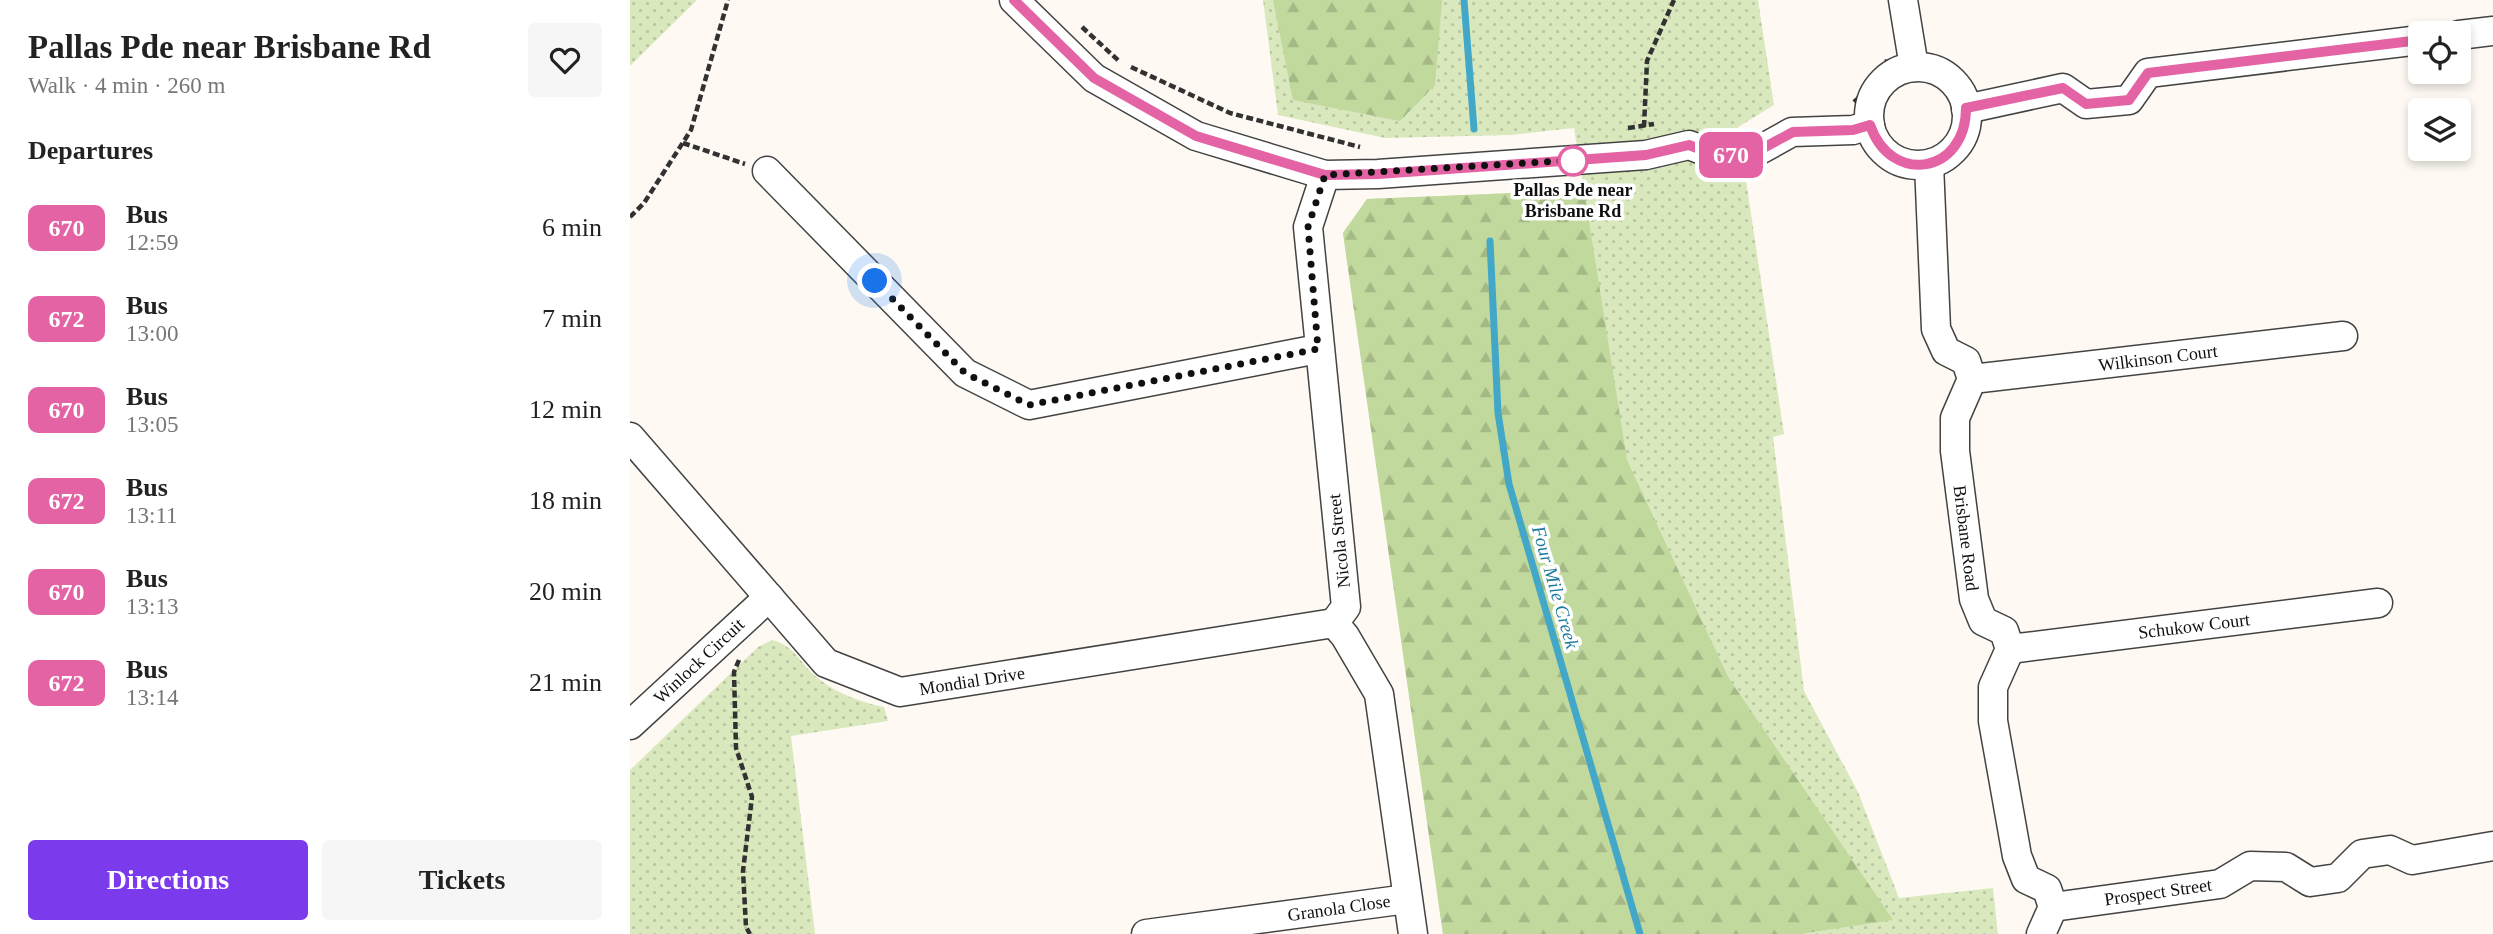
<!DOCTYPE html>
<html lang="en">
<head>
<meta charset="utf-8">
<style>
	body { margin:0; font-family:Georgia,serif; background:#f6f6f6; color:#222; height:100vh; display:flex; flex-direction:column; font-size:26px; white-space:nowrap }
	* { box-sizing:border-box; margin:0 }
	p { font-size:23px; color:#767676 }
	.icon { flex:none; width:38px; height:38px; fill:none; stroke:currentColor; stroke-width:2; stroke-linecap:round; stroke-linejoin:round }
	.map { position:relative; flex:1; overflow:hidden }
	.details { display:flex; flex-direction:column; background:#fff; width:630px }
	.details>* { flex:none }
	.badge { padding:0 14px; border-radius:10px; font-size:24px; line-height:46px }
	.fabs { position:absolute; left:1778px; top:21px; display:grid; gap:14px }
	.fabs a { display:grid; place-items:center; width:63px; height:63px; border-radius:7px; background:#fff; box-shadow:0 4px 10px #0003; font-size:35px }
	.you { position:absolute; width:35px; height:35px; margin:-18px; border:5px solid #fff; border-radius:50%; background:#1a73e8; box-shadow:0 0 0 10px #1a73e833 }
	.map>.badge { position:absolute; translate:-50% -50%; box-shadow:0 0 0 4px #fff }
	h2 { padding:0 28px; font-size:26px; line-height:63px }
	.round { display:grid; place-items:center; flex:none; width:74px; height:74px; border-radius:7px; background:#f6f6f6 }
	.summary { display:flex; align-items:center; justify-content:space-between; height:119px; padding:0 28px }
	h1 { font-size:33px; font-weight:600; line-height:52px }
	.primary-button { display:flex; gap:14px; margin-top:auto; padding:14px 28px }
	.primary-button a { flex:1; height:80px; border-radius:7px; background:#7c3aed; color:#fff; font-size:28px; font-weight:600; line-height:80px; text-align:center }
	.primary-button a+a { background:#f6f6f6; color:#222 }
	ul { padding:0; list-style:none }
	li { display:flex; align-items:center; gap:21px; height:91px; padding:0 28px }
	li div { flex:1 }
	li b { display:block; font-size:26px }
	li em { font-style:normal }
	li .badge { min-width:77px; font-weight:700; text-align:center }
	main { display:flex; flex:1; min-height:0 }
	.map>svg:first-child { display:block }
	.grass { fill:url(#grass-dots) }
	.forest { fill:url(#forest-firs) }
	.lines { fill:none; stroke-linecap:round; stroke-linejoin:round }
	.stream { stroke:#43a8c8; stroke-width:7 }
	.street-casing { stroke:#434343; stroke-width:31 }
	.path { stroke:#323232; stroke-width:4.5; stroke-dasharray:7 3.5; stroke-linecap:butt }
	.street { stroke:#fff; stroke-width:28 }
	.line-casing { stroke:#fff; stroke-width:16 }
	.line { stroke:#e463a4; stroke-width:10 }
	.walk { stroke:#101010; stroke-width:7; stroke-dasharray:0 12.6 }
	.stop-dot { fill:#fff; stroke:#e463a4; stroke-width:3.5 }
	.labels { text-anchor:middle; stroke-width:7; stroke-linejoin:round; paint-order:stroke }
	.stop-label { font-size:18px; font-weight:bold; fill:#101010; stroke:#fff }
	.street-label { font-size:18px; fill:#101010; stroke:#fff }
	.water-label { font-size:19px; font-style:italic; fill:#1d7a9e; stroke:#fff }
</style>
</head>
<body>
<main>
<section class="details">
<div class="summary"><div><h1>Pallas Pde near Brisbane Rd</h1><p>Walk · 4 min · 260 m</p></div><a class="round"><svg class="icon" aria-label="heart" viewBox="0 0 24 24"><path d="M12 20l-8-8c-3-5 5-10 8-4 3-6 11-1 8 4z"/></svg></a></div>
<h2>Departures</h2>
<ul>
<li><span class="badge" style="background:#e463a4;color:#fff">670</span><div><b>Bus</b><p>12:59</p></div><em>6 min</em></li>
<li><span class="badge" style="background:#e463a4;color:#fff">672</span><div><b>Bus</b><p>13:00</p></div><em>7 min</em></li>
<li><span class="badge" style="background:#e463a4;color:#fff">670</span><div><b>Bus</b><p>13:05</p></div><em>12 min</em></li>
<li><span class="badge" style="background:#e463a4;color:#fff">672</span><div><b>Bus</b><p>13:11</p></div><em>18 min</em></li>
<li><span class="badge" style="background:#e463a4;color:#fff">670</span><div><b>Bus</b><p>13:13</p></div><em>20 min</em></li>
<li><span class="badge" style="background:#e463a4;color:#fff">672</span><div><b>Bus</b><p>13:14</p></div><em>21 min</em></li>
</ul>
<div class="primary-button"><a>Directions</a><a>Tickets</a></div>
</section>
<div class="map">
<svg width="1863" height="934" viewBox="0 0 1863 934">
	<defs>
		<pattern id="grass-dots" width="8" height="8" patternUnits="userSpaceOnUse" patternTransform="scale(1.75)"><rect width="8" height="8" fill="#dae8bd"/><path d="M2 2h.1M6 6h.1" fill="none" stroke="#bac6a1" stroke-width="1.8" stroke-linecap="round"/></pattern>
		<pattern id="forest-firs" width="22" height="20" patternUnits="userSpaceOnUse" patternTransform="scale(1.75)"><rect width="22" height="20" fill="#c1d99d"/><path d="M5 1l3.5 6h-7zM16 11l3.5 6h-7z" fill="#a5b986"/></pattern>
	</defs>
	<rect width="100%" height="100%" fill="#fefaf3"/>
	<g class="grass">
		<polygon points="0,0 67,0 0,66"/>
		<polygon points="633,0 1128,0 1144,105 1108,127 1154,434 1143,437 1174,691 1228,792 1269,898 1363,888 1368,934 813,934 713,233 737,199 954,190 944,128 881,135 755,138 648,115"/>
		<path d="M142 640C163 645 169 661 184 675 203 692 229 702 254 707L258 721 161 736 185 934H0V770L128 647Z"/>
	</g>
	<g class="forest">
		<polygon points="643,0 812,0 805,85 770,121 663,100"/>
		<polygon points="954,190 997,460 1098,677 1263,920 1170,934 813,934 713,233 737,199"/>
	</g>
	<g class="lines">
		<g class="stream">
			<polyline points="834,0 844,129"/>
			<polyline points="860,241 868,413 879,484 1010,934"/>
		</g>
		<defs>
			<g id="street">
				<polyline points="384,0 464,78 566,136 695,175 748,174 1016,155 1059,145 1090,157 1126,152 1162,132 1223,130 1240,125"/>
				<polyline points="1273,0 1284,67"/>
				<polyline points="1829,35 1863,31"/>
				<circle cx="1288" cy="116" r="49"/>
				<polyline points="1336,109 1433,88 1456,104 1499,100 1518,73 1790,40"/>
				<polyline points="1299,164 1306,329 1316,351 1336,361 1342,379 1325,418 1325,451 1344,599 1353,621 1374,631 1380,649 1363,687 1363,721 1387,856 1396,879 1417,889 1423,907 1411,934"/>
				<polyline points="137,171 335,373 399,405 688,349"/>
				<polyline points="695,175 678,227 716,607 704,623 715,636 749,694 783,934"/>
				<polyline points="1342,379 1713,336"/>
				<polyline points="0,437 196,663 270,692 704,623"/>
				<polyline points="1380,649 1748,603"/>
				<polyline points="0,725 139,597"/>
				<polyline points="1423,907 1590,884 1620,866 1656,867 1680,882 1708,878 1732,854 1760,850 1782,860 1863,846"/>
				<polyline points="516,934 777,899"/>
			</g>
		</defs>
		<use href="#street" class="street-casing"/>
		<g class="path">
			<polyline points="452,27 490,62"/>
			<polyline points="501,67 600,113 730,147"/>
			<polyline points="1224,102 1243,85 1257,60"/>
			<polyline points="1014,127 1017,61 1044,0"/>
			<polyline points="998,128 1024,124"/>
			<polyline points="53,143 115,164"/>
			<polyline points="0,217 14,203 61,130 98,0"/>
			<polyline points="109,660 104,672 106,748 122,797 113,871 116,927 120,934"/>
		</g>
		<use href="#street" class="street"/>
	</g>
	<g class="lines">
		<defs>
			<path id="line" d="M384 0 464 78 566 136 695 175 748 174 1016 155 1059 145 1090 157 1126 152 1163 132 1223 130 1240 125C1261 186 1336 174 1336 108L1433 88 1456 104 1499 100 1518 73 1790 40"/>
		</defs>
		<use href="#line" class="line-casing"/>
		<use href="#line" class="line"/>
		<polyline class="walk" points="245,281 335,373 399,405 688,349 678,227 695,175 948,160 943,161"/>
	</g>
	<circle class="stop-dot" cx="943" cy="161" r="14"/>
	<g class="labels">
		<g class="stop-label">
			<text x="943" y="196">Pallas Pde near<tspan x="943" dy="21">Brisbane Rd</tspan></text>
		</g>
		<g class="street-label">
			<text transform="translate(1528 358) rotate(-7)" y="6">Wilkinson Court</text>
			<text transform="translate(1336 538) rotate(83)" y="6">Brisbane Road</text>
			<text transform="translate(709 541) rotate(-96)" y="6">Nicola Street</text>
			<text transform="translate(1564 626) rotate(-7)" y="6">Schukow Court</text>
			<text transform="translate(69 661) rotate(-43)" y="6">Winlock Circuit</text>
			<text transform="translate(342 681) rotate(-9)" y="6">Mondial Drive</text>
			<text transform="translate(1528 892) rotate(-8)" y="6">Prospect Street</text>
			<text transform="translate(709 908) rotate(-8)" y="6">Granola Close</text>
		</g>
		<g class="water-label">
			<text transform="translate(926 587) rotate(74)" y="7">Four Mile Creek</text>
		</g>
	</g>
</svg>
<div class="fabs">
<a><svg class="icon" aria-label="locate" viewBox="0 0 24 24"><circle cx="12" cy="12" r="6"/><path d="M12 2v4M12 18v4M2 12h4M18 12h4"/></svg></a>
<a><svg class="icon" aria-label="layers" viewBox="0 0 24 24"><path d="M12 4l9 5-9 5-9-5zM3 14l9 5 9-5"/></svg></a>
</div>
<div class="you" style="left:245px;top:281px"></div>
<b class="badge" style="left:1101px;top:155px;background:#e463a4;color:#fff">670</b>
</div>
</main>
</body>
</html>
